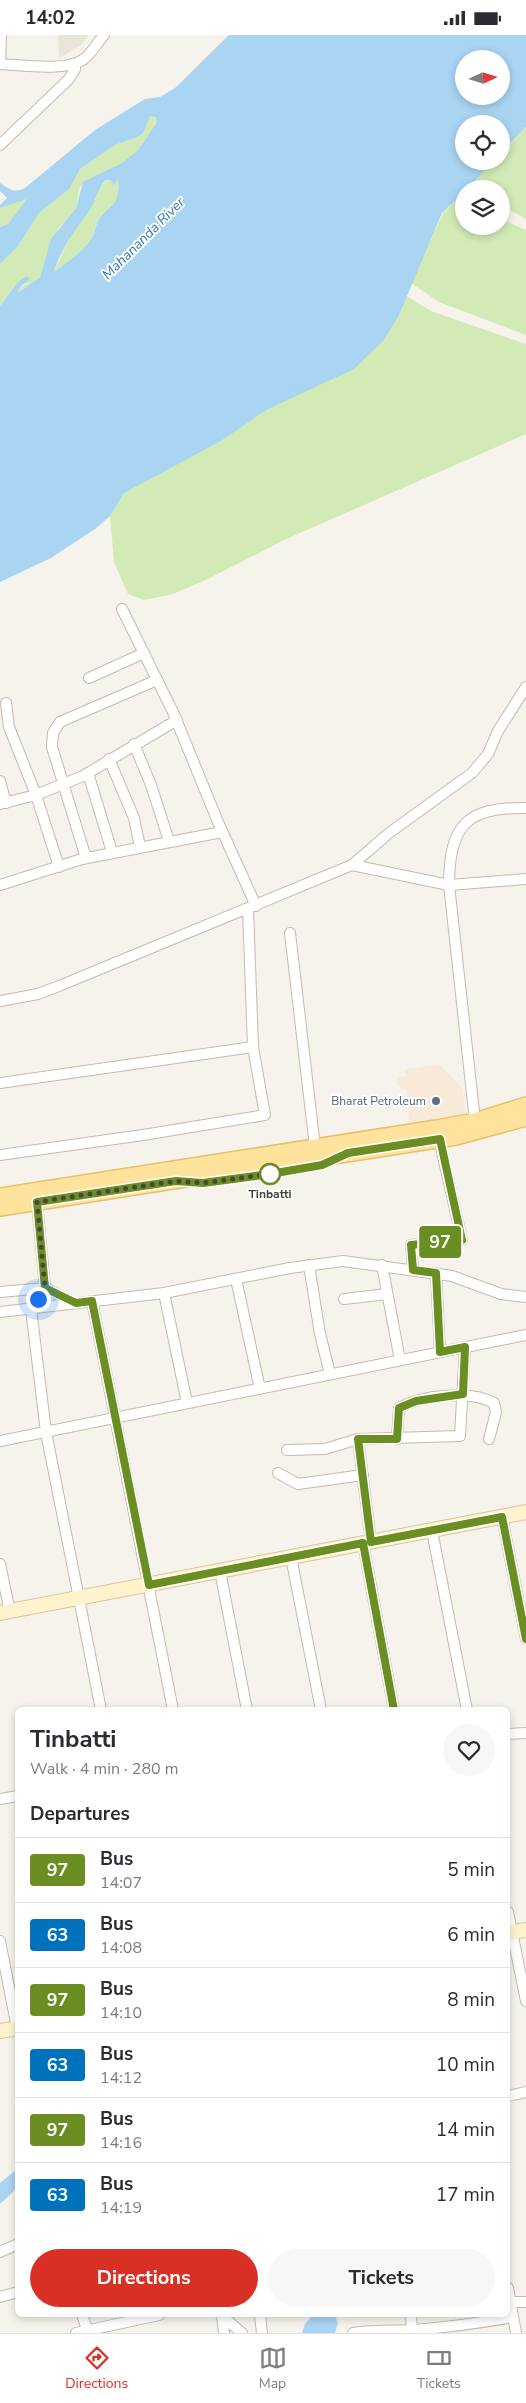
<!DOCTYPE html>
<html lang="en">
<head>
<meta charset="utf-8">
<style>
	body { margin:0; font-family:"Nunito Sans",sans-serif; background:#f7f7f7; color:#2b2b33; height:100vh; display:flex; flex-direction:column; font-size:19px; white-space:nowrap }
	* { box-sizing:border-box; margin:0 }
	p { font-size:16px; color:#7c7c81 }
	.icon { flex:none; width:28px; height:28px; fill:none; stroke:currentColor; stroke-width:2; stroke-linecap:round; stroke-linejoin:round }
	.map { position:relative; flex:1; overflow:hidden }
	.side { position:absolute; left:15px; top:1672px; width:495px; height:610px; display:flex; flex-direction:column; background:#fff; border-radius:8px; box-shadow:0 2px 8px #0003 }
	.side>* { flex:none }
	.badge { padding:0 10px; border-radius:4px; font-size:18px; line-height:32px }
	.needle { width:32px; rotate:86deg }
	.fabs { position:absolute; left:455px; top:15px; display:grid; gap:10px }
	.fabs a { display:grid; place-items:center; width:55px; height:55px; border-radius:50%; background:#fff; box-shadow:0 2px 8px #0003; font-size:25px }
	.you { position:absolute; width:25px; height:25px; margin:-12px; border:4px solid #fff; border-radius:50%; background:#1a73e8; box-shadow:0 0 0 8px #1a73e833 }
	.map>.badge { position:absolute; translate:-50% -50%; box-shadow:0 0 0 2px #fff }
	h2 { padding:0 15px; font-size:19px; line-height:45px }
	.round { display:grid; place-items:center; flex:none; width:52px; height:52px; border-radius:26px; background:#f7f7f7 }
	.summary { display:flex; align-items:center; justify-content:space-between; height:85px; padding:0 15px }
	h1 { font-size:24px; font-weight:700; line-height:38px }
	.button { display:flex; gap:10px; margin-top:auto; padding:10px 15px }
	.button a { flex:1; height:58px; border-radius:30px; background:#d93025; color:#fff; font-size:20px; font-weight:700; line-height:58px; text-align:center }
	.button a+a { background:#f7f7f7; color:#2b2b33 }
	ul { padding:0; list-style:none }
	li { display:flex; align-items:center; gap:15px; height:65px; padding:0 15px; border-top:1px solid #e1e1e2 }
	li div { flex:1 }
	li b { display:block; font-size:19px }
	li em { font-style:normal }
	li .badge { min-width:55px; font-weight:700; text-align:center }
	.status { display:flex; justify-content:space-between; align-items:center; height:35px; padding:0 25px; background:#fff; direction:ltr }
	.status svg { height:14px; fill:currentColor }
	.menu { display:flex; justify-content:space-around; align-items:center; height:70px; border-top:1px solid #e1e1e2; background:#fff; font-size:14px; color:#7c7c81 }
	.menu a { display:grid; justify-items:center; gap:2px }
	.menu .on { color:#d93025 }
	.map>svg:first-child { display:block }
	.residential { fill:#eae5da }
	.commercial { fill:#f7ead8 }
	.green { fill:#d2eab5 }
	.water { fill:#a9d4f2; fill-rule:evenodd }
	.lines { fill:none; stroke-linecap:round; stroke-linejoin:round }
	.street-casing { stroke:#c2bbae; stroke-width:12 }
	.secondary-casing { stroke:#d6c79b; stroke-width:16 }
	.primary-casing { stroke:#e6c16a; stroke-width:18 }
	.street { stroke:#fff; stroke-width:10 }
	.secondary { stroke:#fff3cd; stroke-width:14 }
	.primary { stroke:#ffe39c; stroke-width:15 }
	.line-casing { stroke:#fff; stroke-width:11 }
	.line { stroke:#6b8e23; stroke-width:8 }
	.walk { stroke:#4b4439; stroke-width:5; stroke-dasharray:0 9 }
	.service-dot { fill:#5c6f8a; stroke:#fff; stroke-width:2 }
	.stop-dot { fill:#fff; stroke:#6b8e23; stroke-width:2.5 }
	.labels { text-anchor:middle; stroke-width:4; stroke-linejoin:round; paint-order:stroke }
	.service-label { font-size:12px; fill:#4e5e75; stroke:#fff; text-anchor:end }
	.stop-label { font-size:12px; font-weight:bold; fill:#4b4439; stroke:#fff }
	.water-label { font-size:14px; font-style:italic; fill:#2e7ab2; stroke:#fff }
</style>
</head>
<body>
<div class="status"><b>14:02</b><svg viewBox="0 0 49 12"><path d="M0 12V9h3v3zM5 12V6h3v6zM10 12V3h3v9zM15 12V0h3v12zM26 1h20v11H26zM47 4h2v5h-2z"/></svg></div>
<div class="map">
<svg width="526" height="2298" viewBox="0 0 526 2298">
	<rect width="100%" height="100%" fill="#f6f3ec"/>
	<polygon class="residential" points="58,0 89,0 81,10 59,23"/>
	<polygon class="commercial" points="439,1029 462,1053 466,1079 407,1091 409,1079 407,1054 402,1054 397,1049 397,1045 400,1042 406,1041 405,1035"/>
	<g class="green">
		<polygon points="153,80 157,82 157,87 138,115 122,128 80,152 76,173 58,194 46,220 40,242 18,258 19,253 28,248 18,247 0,271 0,229 18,211 39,178 70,153 80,134 115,110 140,101 150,81"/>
		<polygon points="526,92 526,184 508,174 504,174 501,178 501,154 468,154 493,126 501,126 501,117"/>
		<path d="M118 142C121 172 111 166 98 186 95 191 95 199 91 204 82 218 66 228 53 238L72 198 90 174 96 157 108 144 111 145 114 151Z"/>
		<polygon points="464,158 464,191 501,191 501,179 506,186 526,195 526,300 439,267 411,248 443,178"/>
		<polygon points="28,163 8,189 0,192 0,173"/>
		<polygon points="406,261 431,276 526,309 526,399 284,505 208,544 173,559 144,565 128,559 114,527 110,481 123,458 221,406 399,280"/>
	</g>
	<g class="water">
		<path d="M229 0H526V92L501 117V89H464V126H493L468 154H464V158L442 178 399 280 383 306 354 334 266 375 221 406 124 458 110 481 95 494 51 523 0 547V271L18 247 27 241 30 244 19 253 18 258 40 242 51 204 76 173 83 147 122 128 138 115 157 87 156 82 150 81 144 96 140 101 115 110 80 134 70 153 39 178 18 211 0 229V192L8 189 27 164 0 173V170L7 163 0 156V148C10 154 13 159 25 153L95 95 145 64 160 62 175 53ZM464 24H501V61H464ZM118 143C121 173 109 168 98 186 95 192 95 199 91 204 83 217 66 228 54 237 61 214 74 196 89 176 96 166 95 157 106 145H111L114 151Z"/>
		<polygon points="17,2134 17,2153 0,2169 0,2148"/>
		<polygon points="313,2280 335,2281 338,2288 335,2298 302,2298 305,2289"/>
	</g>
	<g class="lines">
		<defs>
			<g id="street">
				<path d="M0 29C22 30 66 37 84 24 92 18 97 8 104 0"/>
				<polyline points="0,29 1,0"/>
				<polyline points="0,110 69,44 75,34 74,29"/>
				<polyline points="122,574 173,677 218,787 256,871"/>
				<polyline points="89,643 144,618"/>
				<polyline points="6,668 9,692 36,760 59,832"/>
				<polyline points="134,709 151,750 169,806"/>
				<polyline points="109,724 134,783 140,812"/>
				<polyline points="88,738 112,817"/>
				<polyline points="0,746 6,768"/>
				<polyline points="0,769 36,760 83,741 177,685"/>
				<polyline points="86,823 52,712 53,698 60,687 157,645"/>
				<polyline points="352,830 449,850 526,844"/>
				<polyline points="0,850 82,824 222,797"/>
				<polyline points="290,898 315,1112"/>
				<polyline points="0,966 38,959 59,951 352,830 389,798 472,738 488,719 498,696 526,652"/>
				<polyline points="0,1048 253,1012"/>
				<path d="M475 1086 449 850C449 790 467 772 526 773"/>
				<polyline points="0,1120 143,1100 265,1080 253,1012 248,874"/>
				<polyline points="37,1167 45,1253 31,1274 46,1397 101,1675"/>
				<polyline points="309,1230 320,1299 330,1339"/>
				<polyline points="382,1230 400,1325"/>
				<polyline points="413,1235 411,1210 462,1205 439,1104"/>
				<polyline points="436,1238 440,1317"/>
				<polyline points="236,1244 260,1354"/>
				<polyline points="0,1257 45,1253 75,1268"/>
				<polyline points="164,1258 187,1368"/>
				<polyline points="344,1264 387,1259"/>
				<polyline points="92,1266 173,1675"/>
				<polyline points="0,1277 164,1258 290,1233 343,1226 452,1241 501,1259 526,1262"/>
				<polyline points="358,1404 371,1507"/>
				<path d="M397 1404 399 1373C422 1360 470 1355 494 1368L496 1377 489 1404"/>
				<polyline points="0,1406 526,1300"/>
				<polyline points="287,1415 325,1414 358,1404 460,1401 465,1312"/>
				<polyline points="278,1438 298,1449 363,1440"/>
				<polyline points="502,1482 526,1604"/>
				<polyline points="432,1496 467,1675"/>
				<polyline points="363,1508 394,1675"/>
				<polyline points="291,1522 321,1675"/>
				<polyline points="0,1529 10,1577"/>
				<polyline points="220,1536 247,1675"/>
				<polyline points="508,1699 526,1698"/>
				<polyline points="0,1764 18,1761"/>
				<polyline points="508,1877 526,1966"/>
				<polyline points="0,1906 17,1993"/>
				<polyline points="508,2061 526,2057"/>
				<polyline points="0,2217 18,2209"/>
				<polyline points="508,2253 516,2298"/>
				<polyline points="0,2262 18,2257"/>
				<polyline points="510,2267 526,2267"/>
				<polyline points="82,2280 87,2294"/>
				<polyline points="221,2280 242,2298"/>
				<polyline points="222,2280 224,2298"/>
				<polyline points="260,2280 262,2298"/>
				<polyline points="411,2280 412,2295"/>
				<polyline points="76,2298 159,2280"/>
				<path d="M353 2298C374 2295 393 2296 414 2295 448 2292 480 2288 513 2282"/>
			</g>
			<g id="secondary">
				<polyline points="0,1578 526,1477"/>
				<polyline points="508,1898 526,1895"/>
				<polyline points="0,1996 18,1993"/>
			</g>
			<g id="primary">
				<polyline points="0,1161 437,1093 475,1086 526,1070"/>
				<polyline points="0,1173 456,1102 526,1083"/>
			</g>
		</defs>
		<use href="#street" class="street-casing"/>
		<use href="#secondary" class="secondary-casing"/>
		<use href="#primary" class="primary-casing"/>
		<use href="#street" class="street"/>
		<use href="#secondary" class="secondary"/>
		<use href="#primary" class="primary"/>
	</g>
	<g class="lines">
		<defs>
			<polyline id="line" points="394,1675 363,1508 149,1550 92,1266 76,1268 45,1253 37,1167 176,1146 203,1148 270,1139 322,1130 348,1118 440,1104 462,1205 411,1210 413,1235 436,1238 440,1317 465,1312 463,1359 416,1366 399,1373 397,1404 358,1404 371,1507 502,1482 526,1604"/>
		</defs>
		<use href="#line" class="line-casing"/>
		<use href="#line" class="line"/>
		<polyline class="walk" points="38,1264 45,1253 37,1167 176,1146 203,1148 270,1139"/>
	</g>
	<circle class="service-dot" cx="436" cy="1066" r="5"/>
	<circle class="stop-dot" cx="270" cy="1139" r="10"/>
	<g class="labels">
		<g class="service-label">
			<text x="426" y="1070">Bharat Petroleum</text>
		</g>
		<g class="stop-label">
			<text x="270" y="1163">Tinbatti</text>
		</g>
		<g class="water-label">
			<text transform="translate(143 203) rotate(-45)" y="5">Mahananda River</text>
		</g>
	</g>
</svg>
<div class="fabs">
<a><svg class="needle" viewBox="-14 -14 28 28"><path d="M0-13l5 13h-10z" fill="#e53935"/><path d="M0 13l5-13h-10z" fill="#7c7c81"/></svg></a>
<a><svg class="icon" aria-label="locate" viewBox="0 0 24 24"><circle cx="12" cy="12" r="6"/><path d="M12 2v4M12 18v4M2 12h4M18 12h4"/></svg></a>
<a><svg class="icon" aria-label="layers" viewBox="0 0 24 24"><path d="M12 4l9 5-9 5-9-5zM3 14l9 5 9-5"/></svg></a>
</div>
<div class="you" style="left:38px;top:1264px"></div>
<b class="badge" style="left:440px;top:1207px;background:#6b8e23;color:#fff">97</b>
<section class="side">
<div class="summary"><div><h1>Tinbatti</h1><p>Walk · 4 min · 280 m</p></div><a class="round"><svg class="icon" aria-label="heart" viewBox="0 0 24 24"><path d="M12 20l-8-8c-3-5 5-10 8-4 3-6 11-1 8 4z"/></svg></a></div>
<h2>Departures</h2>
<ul>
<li><span class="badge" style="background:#6b8e23;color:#fff">97</span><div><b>Bus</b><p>14:07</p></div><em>5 min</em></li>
<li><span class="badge" style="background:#0072bc;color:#fff">63</span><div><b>Bus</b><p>14:08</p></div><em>6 min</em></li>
<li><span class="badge" style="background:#6b8e23;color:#fff">97</span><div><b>Bus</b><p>14:10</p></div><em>8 min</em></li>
<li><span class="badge" style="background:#0072bc;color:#fff">63</span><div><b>Bus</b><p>14:12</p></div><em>10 min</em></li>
<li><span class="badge" style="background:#6b8e23;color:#fff">97</span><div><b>Bus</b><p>14:16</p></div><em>14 min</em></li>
<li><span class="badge" style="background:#0072bc;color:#fff">63</span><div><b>Bus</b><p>14:19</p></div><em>17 min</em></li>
</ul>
<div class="button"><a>Directions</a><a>Tickets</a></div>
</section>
</div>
<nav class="menu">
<a class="on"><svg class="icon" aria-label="directions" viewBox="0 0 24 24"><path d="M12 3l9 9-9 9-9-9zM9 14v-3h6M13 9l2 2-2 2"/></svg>Directions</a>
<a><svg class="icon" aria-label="map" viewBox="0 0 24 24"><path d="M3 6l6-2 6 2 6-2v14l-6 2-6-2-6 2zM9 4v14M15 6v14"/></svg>Map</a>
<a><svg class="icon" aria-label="tickets" viewBox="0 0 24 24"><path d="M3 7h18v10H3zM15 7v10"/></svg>Tickets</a>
</nav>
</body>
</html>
